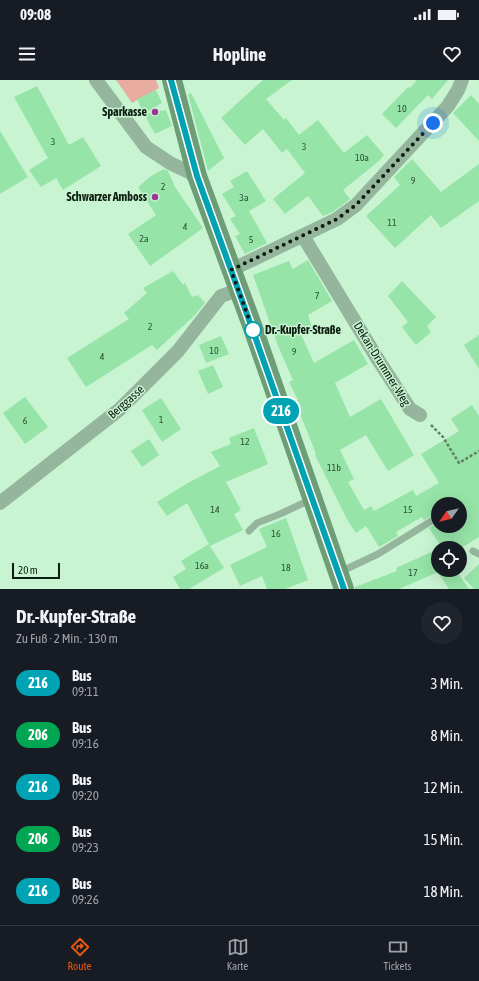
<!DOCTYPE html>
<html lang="de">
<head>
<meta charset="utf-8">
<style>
	body { margin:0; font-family:"Asap Condensed",sans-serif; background:#20242c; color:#f1f3f6; height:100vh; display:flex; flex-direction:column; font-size:15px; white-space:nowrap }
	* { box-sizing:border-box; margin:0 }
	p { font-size:13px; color:#9ea1a6 }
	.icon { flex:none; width:22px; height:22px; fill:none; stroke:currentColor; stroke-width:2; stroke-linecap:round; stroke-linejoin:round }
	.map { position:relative; height:509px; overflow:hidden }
	.side { display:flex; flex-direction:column; background:#171b24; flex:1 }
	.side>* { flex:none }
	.badge { padding:0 8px; border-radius:13px; font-size:14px; line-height:26px }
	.needle { width:26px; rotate:236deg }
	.tools { position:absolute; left:431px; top:417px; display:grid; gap:8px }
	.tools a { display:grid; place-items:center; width:36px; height:36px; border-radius:50%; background:#171b24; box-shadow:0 4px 16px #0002; font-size:20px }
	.scale { position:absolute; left:12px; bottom:10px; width:48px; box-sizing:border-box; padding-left:4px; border:2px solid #0c1d11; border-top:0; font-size:11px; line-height:14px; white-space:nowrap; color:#0c1d11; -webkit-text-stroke:3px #c8f4d1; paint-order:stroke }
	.you { position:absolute; width:20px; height:20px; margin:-10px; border:3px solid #fff; border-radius:50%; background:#1a73e8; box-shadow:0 0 0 6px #1a73e833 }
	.map>.badge { position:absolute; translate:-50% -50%; box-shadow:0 0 0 2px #fff }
	.round { display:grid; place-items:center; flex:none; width:42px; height:42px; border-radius:21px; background:#20242c }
	.overview { display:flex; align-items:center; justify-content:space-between; height:68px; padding:0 16px }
	h1 { font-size:19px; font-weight:700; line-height:30px }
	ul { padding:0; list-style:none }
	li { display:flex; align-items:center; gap:12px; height:52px; padding:0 16px }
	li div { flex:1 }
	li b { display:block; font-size:15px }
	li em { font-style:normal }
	li .badge { min-width:44px; font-weight:700; text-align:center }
	.status { display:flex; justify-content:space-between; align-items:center; height:28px; padding:0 20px; background:#171b24; direction:ltr }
	.status svg { height:11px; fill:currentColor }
	header { display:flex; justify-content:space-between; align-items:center; height:52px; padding:0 16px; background:#171b24; font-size:18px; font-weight:700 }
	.dock { display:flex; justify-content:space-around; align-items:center; height:56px; border-top:1px solid #363941; background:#171b24; font-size:11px; color:#9ea1a6 }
	.dock a { display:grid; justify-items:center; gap:2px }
	.dock .selected { color:#ea580c }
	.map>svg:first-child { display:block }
	.green { fill:#e8aca0 }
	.building { fill:#96e4a8; fill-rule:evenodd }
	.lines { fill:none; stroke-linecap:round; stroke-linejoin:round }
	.path { stroke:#627f68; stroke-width:2.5; stroke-dasharray:3 2; stroke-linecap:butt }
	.lane { stroke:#95b69c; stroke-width:7 }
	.street { stroke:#95b69c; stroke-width:14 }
	.secondary { stroke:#6c9d77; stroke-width:20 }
	.line-casing { stroke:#fff; stroke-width:9 }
	.line { stroke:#00a3b4; stroke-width:6 }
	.walk { stroke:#0c1d11; stroke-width:4; stroke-dasharray:0 7.2 }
	.poi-dot { fill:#9e3496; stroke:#c8f4d1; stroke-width:1.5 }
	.stop-dot { fill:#fff; stroke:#00a3b4; stroke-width:2 }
	.labels { text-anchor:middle; stroke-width:3; stroke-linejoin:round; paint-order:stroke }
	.number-label { font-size:10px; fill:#2e4f37 }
	.poi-label { font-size:12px; font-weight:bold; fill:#0c1d11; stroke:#c8f4d1; text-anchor:end }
	.stop-label { font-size:12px; font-weight:bold; fill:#0c1d11; stroke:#c8f4d1; text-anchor:start }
	.street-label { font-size:12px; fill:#0c1d11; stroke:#c8f4d1 }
</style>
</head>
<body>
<div class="status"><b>09:08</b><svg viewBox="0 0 49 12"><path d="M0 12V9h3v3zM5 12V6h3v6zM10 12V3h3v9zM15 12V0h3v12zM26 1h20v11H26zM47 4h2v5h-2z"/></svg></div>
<header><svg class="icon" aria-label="menu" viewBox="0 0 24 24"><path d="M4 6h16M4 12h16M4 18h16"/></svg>Hopline<svg class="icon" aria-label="heart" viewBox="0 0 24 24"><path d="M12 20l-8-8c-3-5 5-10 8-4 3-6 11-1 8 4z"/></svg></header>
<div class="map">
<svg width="479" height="509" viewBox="0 0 479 509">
	<rect width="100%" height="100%" fill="#c8f4d1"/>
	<polygon class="green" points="116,0 156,0 159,8 132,23"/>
	<g class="building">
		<polygon points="263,0 292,0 266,19 284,40 286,38 299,55 318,40 344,73 367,55 384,75 379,81 343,110 350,119 333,132 323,136 308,116 285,134 273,119 305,93 287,69 282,73 263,49 245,65 221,38"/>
		<polygon points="417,0 448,0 432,19 428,15 396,48 382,34 408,7 410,8"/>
		<polygon points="37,6 69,65 83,57 101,86 63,110 56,98 41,107 29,90 48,78 14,17"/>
		<polygon points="156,10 162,23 144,34 137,19"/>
		<polygon points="191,13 224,78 208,91 188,14"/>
		<polygon points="471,15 479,24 479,61 453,33"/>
		<polygon points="166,30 172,46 155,54 144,34"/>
		<polygon points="0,51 28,97 0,114"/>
		<polygon points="412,79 441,112 479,84 479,121 441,148 431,135 395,168 366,136 400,105 394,97"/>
		<polygon points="164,89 168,91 175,107 203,148 150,186 128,154 156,135 138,107 151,96"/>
		<polygon points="247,91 266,121 249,131 267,163 245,174 235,156 240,154 230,139 236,136 222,114 234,107 230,101"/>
		<path d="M308 180 332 221 308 235 312 248 300 252 314 283 354 260 368 284 335 303 350 337 381 319 414 375 388 391 366 355 340 370 354 399 348 402 364 430 371 426 374 431 413 410 416 416 439 403 421 374 459 351 451 339 472 325 479 336V457L460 469 442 468 429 448 438 442 437 438 435 435 431 436 424 440 422 437 396 452 398 456 379 467 366 446 356 453 348 441 315 375 316 374 295 321 298 320 289 302 293 300 278 266 253 195 289 181 293 189ZM438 424H460V446H438Z"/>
		<polygon points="173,191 183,205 185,203 192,217 198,215 205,223 194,236 157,270 152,265 86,307 67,278 129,239 124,233 147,213 143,208"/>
		<polygon points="402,201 436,237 427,246 431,252 416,265 402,247 408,242 388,216"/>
		<polygon points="479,255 479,289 464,265"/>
		<polygon points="221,256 229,274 206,283 199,265"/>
		<polygon points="213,285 223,307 208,314 198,291"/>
		<polygon points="25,317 48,347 25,364 3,333"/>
		<polygon points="161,318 181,349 162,362 142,330"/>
		<polygon points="254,348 268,384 226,402 241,430 234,434 243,450 210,466 224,488 189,509 180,509 173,497 186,489 181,481 209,464 187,423 167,436 157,422 188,403 220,386 211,372 231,364 229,358"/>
		<polygon points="149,359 159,375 142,387 131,371"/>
		<polygon points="286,438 308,500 285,509 267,509 262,496 240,506 230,485 267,467 259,449"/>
		<polygon points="438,469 438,490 456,490 469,509 449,509 438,492 399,509 355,509 355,507 397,491 396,488"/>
		<polygon points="479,484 479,509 474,509 464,498"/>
	</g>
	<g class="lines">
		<polyline class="path" points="431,345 443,357 459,383 479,371"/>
		<g class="lane">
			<polyline points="249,451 257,443 280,434 312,419"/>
			<polyline points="473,471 479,474"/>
			<polyline points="340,492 378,474 433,440"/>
		</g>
		<g class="street">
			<polyline points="96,0 146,67 170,83 197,96"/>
			<polyline points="303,156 377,278 410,329 420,335"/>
			<polyline points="231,190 337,139 356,125 448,26 458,10 462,0"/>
			<polyline points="0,423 120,329 178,271 221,216 238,210"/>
		</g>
		<polyline class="secondary" points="172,0 197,96 253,248 344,509"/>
	</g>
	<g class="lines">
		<defs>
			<polyline id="line" points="171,0 197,96 252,248 344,509"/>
		</defs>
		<use href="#line" class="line-casing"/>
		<use href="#line" class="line"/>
		<polyline class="walk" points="253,250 231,190 337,139 356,125 433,43"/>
	</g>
	<g class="poi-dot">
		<circle cx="155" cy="32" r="4"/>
		<circle cx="155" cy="117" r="4"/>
	</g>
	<circle class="stop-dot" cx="253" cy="250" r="8"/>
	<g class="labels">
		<g class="number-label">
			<text x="402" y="32">10</text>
			<text x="53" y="65">3</text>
			<text x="304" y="70">3</text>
			<text x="362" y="81">10a</text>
			<text x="413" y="104">9</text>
			<text x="163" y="110">2</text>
			<text x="244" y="121">3a</text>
			<text x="392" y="146">11</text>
			<text x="185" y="150">4</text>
			<text x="144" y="162">2a</text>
			<text x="251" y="163">5</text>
			<text x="317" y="219">7</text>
			<text x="150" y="250">2</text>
			<text x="214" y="274">10</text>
			<text x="294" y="275">9</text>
			<text x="102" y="280">4</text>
			<text x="161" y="343">1</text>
			<text x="25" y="344">6</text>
			<text x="245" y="365">12</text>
			<text x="334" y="391">11b</text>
			<text x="215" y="433">14</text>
			<text x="408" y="433">15</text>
			<text x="276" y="457">16</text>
			<text x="202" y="489">16a</text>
			<text x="286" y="491">18</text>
			<text x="413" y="496">17</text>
		</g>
		<g class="poi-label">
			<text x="147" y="36">Sparkasse</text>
			<text x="147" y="121">Schwarzer Amboss</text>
		</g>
		<g class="stop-label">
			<text x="265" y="254">Dr.-Kupfer-Straße</text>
		</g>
		<g class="street-label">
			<text transform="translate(382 284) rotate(58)" y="4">Dekan-Drummer-Weg</text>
			<text transform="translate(126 322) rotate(-42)" y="4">Berggasse</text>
		</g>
	</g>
</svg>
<div class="tools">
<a><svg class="needle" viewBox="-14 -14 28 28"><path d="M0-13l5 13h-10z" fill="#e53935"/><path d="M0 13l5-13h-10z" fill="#9ea1a6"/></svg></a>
<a><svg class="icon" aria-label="locate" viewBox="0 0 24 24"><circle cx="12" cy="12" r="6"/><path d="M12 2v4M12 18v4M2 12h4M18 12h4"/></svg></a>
</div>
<div class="scale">20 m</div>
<div class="you" style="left:433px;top:43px"></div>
<b class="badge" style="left:281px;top:331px;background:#00a3b4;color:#fff">216</b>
</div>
<section class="side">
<div class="overview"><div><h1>Dr.-Kupfer-Straße</h1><p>Zu Fuß · 2 Min. · 130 m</p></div><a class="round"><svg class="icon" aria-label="heart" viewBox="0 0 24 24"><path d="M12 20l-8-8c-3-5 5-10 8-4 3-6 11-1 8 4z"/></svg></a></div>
<ul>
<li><span class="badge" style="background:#00a3b4;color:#fff">216</span><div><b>Bus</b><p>09:11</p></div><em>3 Min.</em></li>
<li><span class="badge" style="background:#00a651;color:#fff">206</span><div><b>Bus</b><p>09:16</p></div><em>8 Min.</em></li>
<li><span class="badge" style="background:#00a3b4;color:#fff">216</span><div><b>Bus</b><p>09:20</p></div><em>12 Min.</em></li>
<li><span class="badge" style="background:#00a651;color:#fff">206</span><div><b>Bus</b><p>09:23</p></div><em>15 Min.</em></li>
<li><span class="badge" style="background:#00a3b4;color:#fff">216</span><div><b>Bus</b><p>09:26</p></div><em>18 Min.</em></li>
</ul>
</section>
<nav class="dock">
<a class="selected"><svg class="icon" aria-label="directions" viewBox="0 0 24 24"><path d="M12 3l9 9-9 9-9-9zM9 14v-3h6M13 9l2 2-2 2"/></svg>Route</a>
<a><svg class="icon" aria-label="map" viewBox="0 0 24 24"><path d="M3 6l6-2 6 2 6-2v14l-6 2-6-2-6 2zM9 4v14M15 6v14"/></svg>Karte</a>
<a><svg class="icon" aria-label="tickets" viewBox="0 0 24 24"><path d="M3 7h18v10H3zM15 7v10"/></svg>Tickets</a>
</nav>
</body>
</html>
